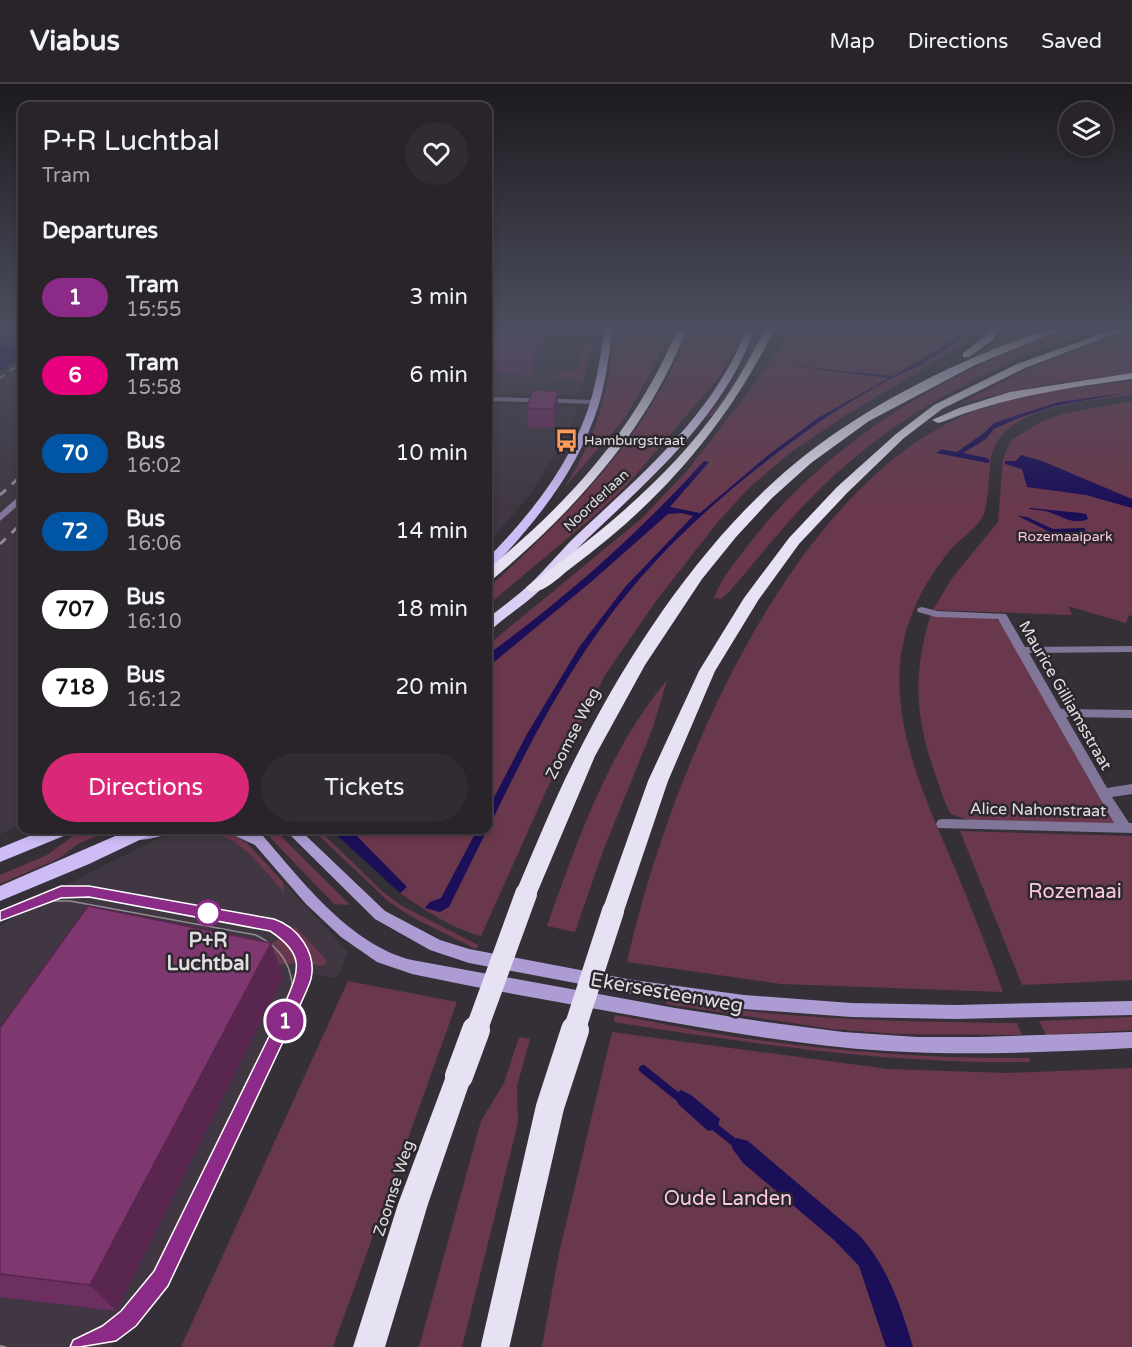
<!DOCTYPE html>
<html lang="en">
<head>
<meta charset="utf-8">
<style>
	body { margin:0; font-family:"Varela Round",sans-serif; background:#302c31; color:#f1f3f6; height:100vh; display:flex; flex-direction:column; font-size:22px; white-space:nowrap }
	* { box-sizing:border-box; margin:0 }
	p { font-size:20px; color:#a5a4a8 }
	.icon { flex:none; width:33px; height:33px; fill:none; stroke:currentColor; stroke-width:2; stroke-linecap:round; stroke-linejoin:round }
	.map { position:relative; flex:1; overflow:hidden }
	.side { position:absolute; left:18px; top:18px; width:474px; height:732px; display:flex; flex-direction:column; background:#282429; border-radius:12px; box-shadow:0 3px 9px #0003,0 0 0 2px #444146 }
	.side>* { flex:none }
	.badge { padding:0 12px; border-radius:20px; font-size:21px; line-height:39px }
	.controls { position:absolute; left:1059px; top:18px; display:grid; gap:12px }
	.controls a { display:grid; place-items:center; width:54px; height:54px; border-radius:50%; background:#282429; box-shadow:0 3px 9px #0003,0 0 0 2px #444146; font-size:30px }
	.map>.badge { position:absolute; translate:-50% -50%; box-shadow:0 0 0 3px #fff }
	h2 { padding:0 24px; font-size:22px; line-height:54px }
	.round { display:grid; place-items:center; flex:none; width:63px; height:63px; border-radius:32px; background:#302c31 }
	.overview { display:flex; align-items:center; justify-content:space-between; height:102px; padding:0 24px }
	h1 { font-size:28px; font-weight:600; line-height:45px }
	.primary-button { display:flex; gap:12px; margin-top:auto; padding:12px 24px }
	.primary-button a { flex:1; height:69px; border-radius:36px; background:#db2777; color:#fff; font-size:24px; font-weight:600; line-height:69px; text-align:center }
	.primary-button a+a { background:#302c31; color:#f1f3f6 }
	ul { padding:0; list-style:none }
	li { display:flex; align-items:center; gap:18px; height:78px; padding:0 24px }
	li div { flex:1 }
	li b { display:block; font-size:22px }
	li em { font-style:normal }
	li .badge { min-width:66px; font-weight:700; text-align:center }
	header { display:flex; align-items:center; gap:36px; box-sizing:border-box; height:84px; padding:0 30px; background:#282429; border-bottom:2px solid #444146 }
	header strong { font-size:28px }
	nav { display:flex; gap:33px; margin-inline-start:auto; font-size:21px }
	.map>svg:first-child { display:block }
	.built { fill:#403743 }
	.green { fill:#6a384c }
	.water { fill:#1b0f58 }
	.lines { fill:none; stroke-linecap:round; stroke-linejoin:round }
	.stream { stroke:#1b0f58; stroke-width:8 }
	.minor { fill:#817699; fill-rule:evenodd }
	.tertiary { fill:#817699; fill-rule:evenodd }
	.secondary { fill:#ad9cd4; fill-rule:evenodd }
	.primary { fill:#cebcf6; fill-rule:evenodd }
	.trunk { fill:#dacef4; fill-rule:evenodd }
	.motorway { fill:#e6e1f3; fill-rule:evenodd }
	.tram-far1 { stroke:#8f8b90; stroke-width:1.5 }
	.tram { stroke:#8f8b90; stroke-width:2 }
	.rail-far1 { stroke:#8f8b90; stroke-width:2; stroke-dasharray:6 6; stroke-linecap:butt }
	.rail { stroke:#8f8b90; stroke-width:3; stroke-dasharray:8 8; stroke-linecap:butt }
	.motorway-bridge-far1 { stroke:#e6e1f3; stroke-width:22 }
	.motorway-bridge { stroke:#e6e1f3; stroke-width:28 }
	.wall { fill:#6c2f5f }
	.shaded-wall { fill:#58264e }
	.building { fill:#7e376f; stroke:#58264e; stroke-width:1.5 }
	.line { fill:#8c2b87; stroke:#fff; stroke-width:1.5 }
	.stop-dot { fill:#fff; stroke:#8c2b87; stroke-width:3 }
	.labels { text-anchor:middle; stroke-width:5; stroke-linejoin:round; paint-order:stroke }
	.far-poi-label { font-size:14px; fill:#e1dee2; stroke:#2b272d; text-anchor:start }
	.far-street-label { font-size:14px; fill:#e1dee2; stroke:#2b272d }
	.far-park-label { font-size:14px; fill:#fbc9db; stroke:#2b272d }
	.street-label { font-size:16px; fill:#e1dee2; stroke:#2b272d }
	.near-park-label { font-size:20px; fill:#fbc9db; stroke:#2b272d }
	.near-stop-label { font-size:20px; font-weight:bold; fill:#e1dee2; stroke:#2b272d }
	.near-street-label { font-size:20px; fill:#e1dee2; stroke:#2b272d }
</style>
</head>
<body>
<header>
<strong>Viabus</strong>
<nav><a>Map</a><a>Directions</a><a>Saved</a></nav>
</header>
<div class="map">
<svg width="1132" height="1263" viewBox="0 0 1132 1263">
	<rect width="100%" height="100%" fill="#353037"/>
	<g class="built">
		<polygon points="488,244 595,244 581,311 488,310"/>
		<polygon points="22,272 22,740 0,750 0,287"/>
		<polygon points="488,319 577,323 569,345 557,368 526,416 488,459"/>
		<polygon points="194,746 223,747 246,758 348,868 337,894 311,890 172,1190 139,1237 112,1259 111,1263 0,1263 0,842 81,793 160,754 181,747"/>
	</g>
	<g class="green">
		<path d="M616 244H671L652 287 624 335 564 404C600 348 607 309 616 244Z"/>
		<path d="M689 244H742L733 270 721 291 627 401 594 432 488 521V504C571 428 650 351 689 244Z"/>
		<path d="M757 244H767C756 276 732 305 712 332H708C730 308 751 276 757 244Z"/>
		<path d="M793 244H969L971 252 955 266 846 331 790 369 748 405 717 439 656 517 605 591 546 707 481 852C452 845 425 826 400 809L404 807 342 746H488V561L641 435 686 388 751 305Z"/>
		<path d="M1000 244H1047L954 279C970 272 993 265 1001 248Z"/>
		<path d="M1072 244H1105C996 277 891 331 811 414 782 443 757 476 730 507L721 515 714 514C722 493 736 477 749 460 828 357 950 284 1072 244Z"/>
		<polygon points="1132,246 1132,289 1037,302 961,319 1034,282"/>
		<polygon points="584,260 592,260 583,298 576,298 576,295 554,294 556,288 578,288"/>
		<path d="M1132 297V311C1090 317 1002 321 991 373 988 390 990 422 981 435 974 447 961 454 952 464 936 483 921 506 912 530 876 620 925 712 959 794 975 832 989 870 1003 908L781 900 627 878C667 700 780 423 952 337 1007 309 1071 304 1132 297Z"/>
		<polygon points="1132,317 1132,532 1129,531 1126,539 1068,522 1072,531 933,526 952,494 998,438 1003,374 1011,356 1041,338 1061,330"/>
		<path d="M931 530 991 533 1001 538 1115 741 970 737 951 730C944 719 941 706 937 695 915 635 912 591 931 530Z"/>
		<path d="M667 596 652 646 603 767 575 848 547 842C578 755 608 667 667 596Z"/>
		<polygon points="87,746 110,746 78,760 58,775 0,800 0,791 47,771 73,752"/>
		<path d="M215 746 228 749 246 758 283 798 284 808C264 787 243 754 213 750Z"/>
		<polygon points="263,746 275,746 350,821 334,820"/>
		<polygon points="313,746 319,746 383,808 402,822 478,861 476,865 414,834 389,818"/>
		<polygon points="960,747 1132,752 1132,896 1022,901"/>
		<polygon points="296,843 327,877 324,882 298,879 254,883 269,861"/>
		<polygon points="348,897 457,918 333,1263 181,1263"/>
		<path d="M666 917C783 935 900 938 1017 939L1022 951 896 950 832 945 666 920Z"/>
		<path d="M615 931C656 938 696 947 737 953 834 967 931 975 1029 974L1030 978C890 980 752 960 614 938Z"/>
		<polygon points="1132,933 1132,946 1046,951 1039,937"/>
		<polygon points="612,948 888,985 1007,989 1132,984 1132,1263 542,1263 559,1169"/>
		<polygon points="519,953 530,955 517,1002 518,1039 462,1263 419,1263 481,1037 504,999"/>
	</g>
	<g class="water">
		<polygon points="0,244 22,244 22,272 0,287"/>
		<path d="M957 244H961C964 261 935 271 923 279L925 281C906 283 843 322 825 334 755 383 687 438 632 504 572 575 528 662 488 745V725L527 650 580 562 625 503 693 432 681 429 668 430 591 498 488 583V570C565 515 641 447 704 377L709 378 670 423 700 429 767 372 818 334 889 294 784 281 893 292 955 255 958 249Z"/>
		<polygon points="1132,308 1055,322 1016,335 994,345 986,355 963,369 987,374 990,377 988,379 936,369 941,366 938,365 957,368 985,348 994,339 1002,336 1059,318"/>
		<polygon points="1021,371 1042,377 1132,415 1132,424 1086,411 1027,403 1022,385 1005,380 1005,377 1016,377"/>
		<path d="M1030 424 1081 429 1086 430 1088 435C1073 441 1063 433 1049 428 1043 426 1036 426 1029 425Z"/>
		<polygon points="1018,432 1027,433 1053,445 1084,444 1088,451 1087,458 1068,457"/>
		<polygon points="331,746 351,746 407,803 400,809"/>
		<polygon points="477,746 487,746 449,823 440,828 425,824 430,818 441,814"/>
		<polygon points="681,1006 691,1011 720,1035 717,1045 708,1047 678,1020 675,1011"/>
		<path d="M737 1054 748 1057 860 1152C888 1183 901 1223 913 1263H886L859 1182 834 1156 743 1079 732 1064V1057Z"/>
	</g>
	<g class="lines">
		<g class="stream">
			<polyline points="643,985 678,1013"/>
			<polyline points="715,1043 736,1060"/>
		</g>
		<g class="minor">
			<polygon points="488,313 595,316 599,318 595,320 488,317"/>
			<polygon points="922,523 937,527 1006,530 1025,563 1132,562 1132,568 1029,569 1061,625 1132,626 1132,634 1066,633 1107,704 1132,700 1132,710 1112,713 1129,739 1132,739 1132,749 938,744 936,740 938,736 943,735 1114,739 998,535 936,533 918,528 917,526 918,524"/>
		</g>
		<polygon class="tertiary" points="19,412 22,412 22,418 0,437 0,429"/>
		<g class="secondary">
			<path d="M138 746H170L168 750C157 753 142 758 131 755L129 751 131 747Z"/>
			<path d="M229 746H258C298 792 349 861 412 876L675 924 759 937 843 948 917 953H978L1132 948V964C1050 968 968 972 887 967 795 961 703 944 613 928 546 916 478 904 412 890L377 878 341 853 306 820 255 761 231 750Z"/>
			<polygon points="285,746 300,746 385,827 440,856 469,865 633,896 744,911 851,919 955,921 1132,917 1132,931 955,935 851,933 744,925 633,910 469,879 430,866 375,835"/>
		</g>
		<g class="primary">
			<path d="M605 244H613C609 270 606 296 599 320 579 384 538 436 492 484L488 485V474C533 428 574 376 592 312 598 290 601 267 605 244Z"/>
			<polygon points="44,746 69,746 66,751 0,778 0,764"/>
			<polygon points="129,746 153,746 150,751 89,780 0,817 0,802"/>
		</g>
		<path class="trunk" d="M747 244H755C724 332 652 393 586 456 569 472 556 491 539 507 525 520 508 531 493 544L488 545V534C502 523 517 512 530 500 547 484 561 466 578 450 643 389 714 330 747 244Z"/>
		<g class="motorway">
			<path d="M678 244H687C648 346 576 425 493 495L488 496V485C572 415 635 346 678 244Z"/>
			<path d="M766 244H775C727 342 659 419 571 484 560 492 543 511 529 507L526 504 529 501C601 449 671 392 722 319 739 295 752 270 766 244Z"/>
			<polygon points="988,244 997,244 994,255 969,273 963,273 963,269 986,252"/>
			<path d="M1052 244H1066L975 281 869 337 811 379 772 414 736 453 702 495 645 581 595 672 534 816 526 819 518 816 515 810C535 764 553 718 576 673 630 565 708 448 804 372 874 317 967 271 1052 244Z"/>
			<polygon points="1117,244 1130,244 1025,284 942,325 904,354 847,409 799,460 759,515 715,587 668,697 624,827 621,833 613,836 605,833 602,827 648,697 699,587 744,514 789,454 837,403 896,350 934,321 1017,280"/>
			<path d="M1132 289V295C1066 304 1004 313 942 338L938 339 932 336 959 324 1010 308Z"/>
			<polygon points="459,980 468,983 472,992 428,1120 385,1263 353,1263 398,1120 446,992 450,983"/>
		</g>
		<g class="tram-far1">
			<path d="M49 817H70L256 851C282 864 293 883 293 912"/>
			<path d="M0 831 61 808H89L274 841C324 869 299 907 280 947"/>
		</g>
		<g class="tram">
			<polyline points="0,1262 5,1263"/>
			<polyline points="81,1263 109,1249 129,1235 161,1195 281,946"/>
		</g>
		<polyline class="rail-far1" points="0,294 22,278"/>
		<g class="rail">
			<polyline points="0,411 22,391"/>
			<polyline points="0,460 22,439"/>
		</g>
		<g class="motorway-bridge-far1">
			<polyline points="476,947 526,810"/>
			<polyline points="574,947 613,827"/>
		</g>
		<g class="motorway-bridge">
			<polyline points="459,992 476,946"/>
			<polyline points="495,1263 550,1023 575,946"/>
		</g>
	</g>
	<g class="wall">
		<polygon points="488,244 546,244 532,291 488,289"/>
		<polygon points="527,324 558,325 554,344 528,343"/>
		<polygon points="271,859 283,893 116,1227 0,1213 0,944"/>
	</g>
	<g class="shaded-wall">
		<polygon points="542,244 546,244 532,291 532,278"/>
		<polygon points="558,307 558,325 554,344 553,325"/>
		<polygon points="271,859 283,893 116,1227 90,1201"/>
	</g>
	<g class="building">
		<polygon points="488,244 542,244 532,278 488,276"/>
		<polygon points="533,306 558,307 553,325 527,324"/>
		<polygon points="88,822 271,859 90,1201 0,1190 0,944"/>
	</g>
	<linearGradient id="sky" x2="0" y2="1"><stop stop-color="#1d1a1e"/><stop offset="0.58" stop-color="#4b4e5e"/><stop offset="1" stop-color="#4b4e5e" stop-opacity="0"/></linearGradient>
	<rect width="1132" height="421" fill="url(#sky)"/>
	<path class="line" d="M61 802H89L274 835C298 843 317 869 311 895 308 905 302 916 298 926L168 1202 136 1242 116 1257 80 1263H70L73 1256 102 1242 121 1227 154 1187 283 924C298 888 308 872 270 847L89 813 61 814 0 837V827Z"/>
	<defs>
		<symbol id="bus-bare" viewBox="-9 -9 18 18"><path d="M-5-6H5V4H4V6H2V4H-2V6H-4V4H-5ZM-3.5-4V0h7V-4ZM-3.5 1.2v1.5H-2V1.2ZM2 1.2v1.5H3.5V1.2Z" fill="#ff9b5a" stroke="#2b272d" stroke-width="2.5" paint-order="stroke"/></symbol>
	</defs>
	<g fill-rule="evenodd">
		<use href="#bus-bare" x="550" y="340" width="33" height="33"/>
	</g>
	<circle class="stop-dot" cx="208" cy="829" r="12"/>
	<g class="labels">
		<g class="far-poi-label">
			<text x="584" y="361">Hamburgstraat</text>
		</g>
		<g class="far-street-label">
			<text transform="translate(596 416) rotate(-43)" y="5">Noorderlaan</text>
		</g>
		<g class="far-park-label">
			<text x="1065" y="457">Rozemaaipark</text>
		</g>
		<g class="street-label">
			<text transform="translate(1066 611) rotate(60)" y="6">Maurice Gilliamsstraat</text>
			<text transform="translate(572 649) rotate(-63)" y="6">Zoomse Weg</text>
			<text transform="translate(1038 725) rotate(1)" y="6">Alice Nahonstraat</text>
			<text transform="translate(393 1104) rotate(-72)" y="6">Zoomse Weg</text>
		</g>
		<g class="near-park-label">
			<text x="1075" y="814">Rozemaai</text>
			<text x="728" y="1121">Oude Landen</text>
		</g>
		<g class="near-stop-label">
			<text x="208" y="863">P+R<tspan x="208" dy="23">Luchtbal</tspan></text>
		</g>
		<g class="near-street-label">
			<text transform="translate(667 908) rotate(10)" y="7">Ekersesteenweg</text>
		</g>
	</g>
</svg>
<div class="controls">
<a><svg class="icon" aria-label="layers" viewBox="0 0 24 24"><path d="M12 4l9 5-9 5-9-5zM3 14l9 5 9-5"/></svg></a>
</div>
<b class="badge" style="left:285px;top:937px;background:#8c2b87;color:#fff">1</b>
<section class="side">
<div class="overview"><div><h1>P+R Luchtbal</h1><p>Tram</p></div><a class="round"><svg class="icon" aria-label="heart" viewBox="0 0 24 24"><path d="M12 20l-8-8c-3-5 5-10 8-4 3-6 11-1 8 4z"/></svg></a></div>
<h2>Departures</h2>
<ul>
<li><span class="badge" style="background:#8c2b87;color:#fff">1</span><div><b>Tram</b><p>15:55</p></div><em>3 min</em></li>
<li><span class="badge" style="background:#e6007e;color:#fff">6</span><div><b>Tram</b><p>15:58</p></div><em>6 min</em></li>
<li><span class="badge" style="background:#0056a4;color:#fff">70</span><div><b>Bus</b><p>16:02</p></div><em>10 min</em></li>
<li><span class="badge" style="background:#0056a4;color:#fff">72</span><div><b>Bus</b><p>16:06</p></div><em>14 min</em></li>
<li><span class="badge" style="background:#fff;color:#111">707</span><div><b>Bus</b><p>16:10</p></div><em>18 min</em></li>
<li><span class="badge" style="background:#fff;color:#111">718</span><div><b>Bus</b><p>16:12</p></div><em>20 min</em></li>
</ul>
<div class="primary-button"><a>Directions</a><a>Tickets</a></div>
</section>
</div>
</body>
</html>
